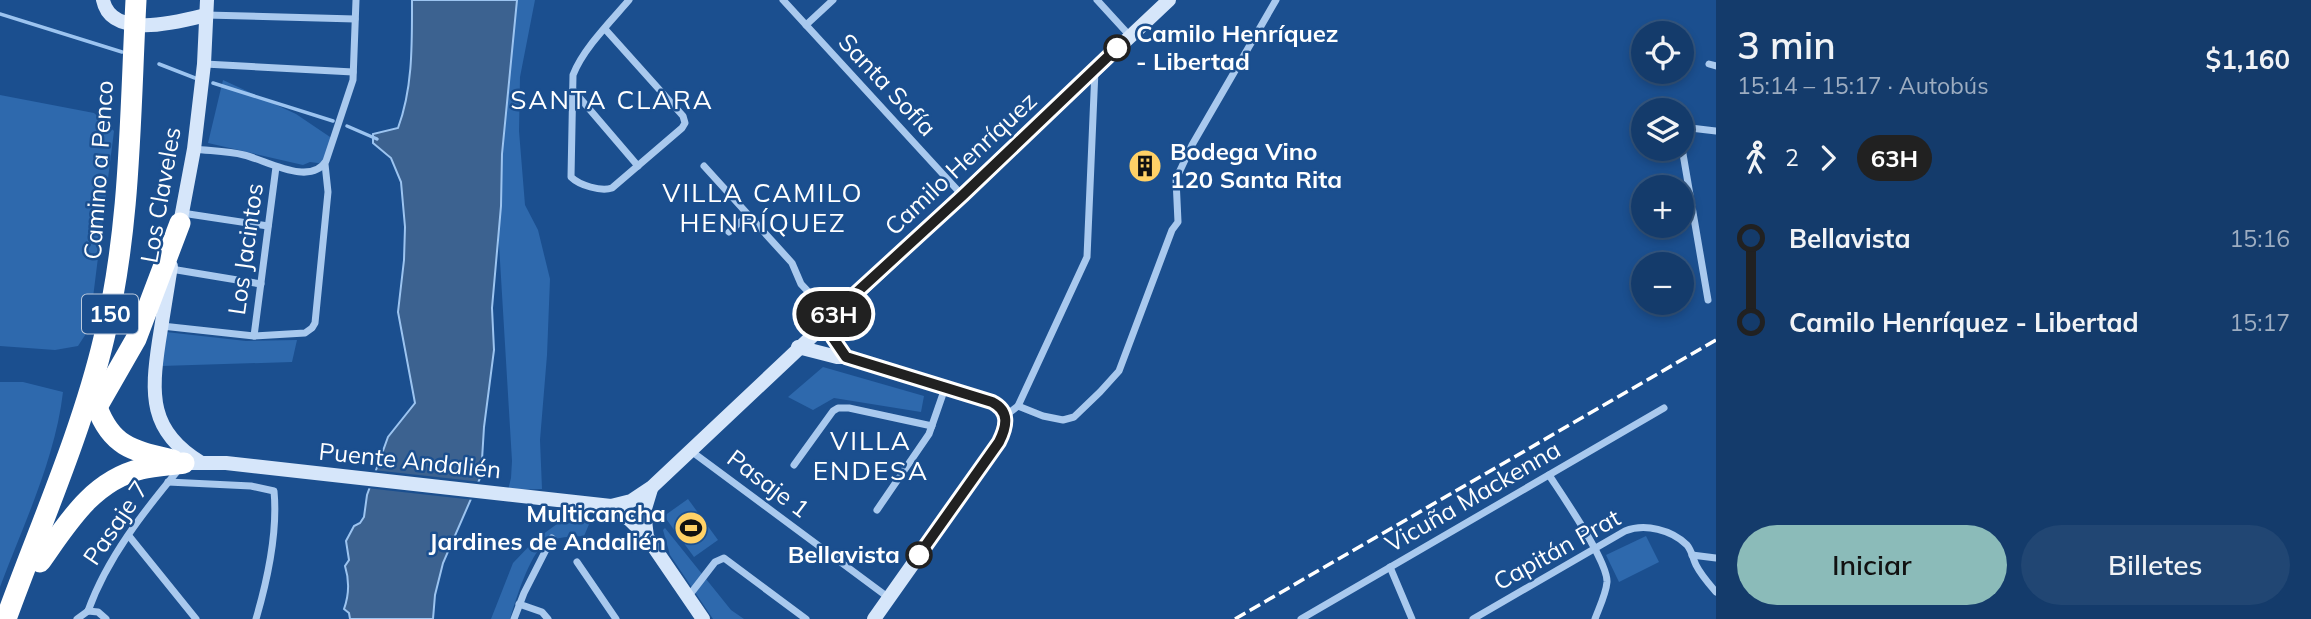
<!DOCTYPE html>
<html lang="es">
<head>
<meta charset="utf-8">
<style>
	body { margin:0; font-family:Mulish,sans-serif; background:#214673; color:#f1f3f6; height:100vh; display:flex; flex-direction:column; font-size:26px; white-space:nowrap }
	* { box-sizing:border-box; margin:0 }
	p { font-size:23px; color:#9dadc1 }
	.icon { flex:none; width:38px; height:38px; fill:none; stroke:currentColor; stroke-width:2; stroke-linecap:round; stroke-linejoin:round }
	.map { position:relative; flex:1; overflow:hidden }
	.panel { display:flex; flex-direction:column; background:#143b6b; width:595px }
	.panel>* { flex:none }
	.badge { padding:0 14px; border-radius:23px; font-size:24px; line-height:46px }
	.tools { position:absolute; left:1631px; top:21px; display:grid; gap:14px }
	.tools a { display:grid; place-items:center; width:63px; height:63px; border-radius:50%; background:#143b6b; box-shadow:0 4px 10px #0003,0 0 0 2px #33557e; font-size:35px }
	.map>.badge { position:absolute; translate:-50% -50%; box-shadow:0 0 0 4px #fff }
	.legs { display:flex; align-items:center; gap:10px; height:77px; padding:0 21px; font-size:23px }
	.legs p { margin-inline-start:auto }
	.overview { display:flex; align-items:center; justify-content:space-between; height:119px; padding:0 21px }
	h1 { font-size:38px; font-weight:600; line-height:52px }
	.action { display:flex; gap:14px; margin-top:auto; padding:14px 21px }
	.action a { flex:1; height:80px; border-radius:42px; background:#8bbbb9; color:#111; font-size:28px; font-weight:600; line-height:80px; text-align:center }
	.action a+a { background:#214673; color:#f1f3f6 }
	ul { padding:0 21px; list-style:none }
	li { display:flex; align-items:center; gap:24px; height:84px; font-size:26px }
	li i { display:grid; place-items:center; width:10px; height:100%; margin:0 9px; background:currentColor }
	li i::after { content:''; width:18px; height:18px; margin:-9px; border:5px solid; border-radius:50%; background:#143b6b }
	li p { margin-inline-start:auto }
	li:first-child i { background:linear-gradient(#0000 50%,currentColor 0) }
	li:last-child i { background:linear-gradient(currentColor 50%,#0000 0) }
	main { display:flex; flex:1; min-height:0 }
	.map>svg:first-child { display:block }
	.green { fill:#2e69ad }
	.water { fill:#3c6290; stroke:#9cc4f0; stroke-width:2 }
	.pier { fill:#1b4f8f }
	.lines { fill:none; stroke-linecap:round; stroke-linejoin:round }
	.stream { stroke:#9cc4f0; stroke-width:3.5 }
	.street { stroke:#a9c9ee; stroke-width:7 }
	.secondary { stroke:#d6e6fa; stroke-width:14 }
	.highway { stroke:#fff; stroke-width:21 }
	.rail { stroke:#fff; stroke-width:3.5; stroke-dasharray:12 5; stroke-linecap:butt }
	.line-1-casing { stroke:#fff; stroke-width:16 }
	.line-1 { stroke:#212121; stroke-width:10 }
	.stop-1-dot { fill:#fff; stroke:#212121; stroke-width:3.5 }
	.labels { text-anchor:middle; stroke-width:5; stroke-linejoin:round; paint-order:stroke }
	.shield { fill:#1b4f8f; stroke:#bbcadd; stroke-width:2 }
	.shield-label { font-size:23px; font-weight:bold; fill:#fff }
	.stop-label { font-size:24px; font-weight:bold; fill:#fff; stroke:#1b4f8f; text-anchor:start }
	.street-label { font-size:24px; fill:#fff; stroke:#1b4f8f }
	.poi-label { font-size:24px; font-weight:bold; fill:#fff; stroke:#1b4f8f; text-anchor:start }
	.neighbourhood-label { font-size:26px; letter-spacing:2px; fill:#fff; stroke:#1b4f8f }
</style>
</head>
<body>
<main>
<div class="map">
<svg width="1716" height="619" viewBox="0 0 1716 619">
	<rect width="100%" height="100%" fill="#1b4f8f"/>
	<g class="green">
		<polygon points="510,0 535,0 520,77 519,131 525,205 538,230 550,279 547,355 540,440 542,489 508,490 511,478 512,461 496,194"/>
		<polygon points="223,80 296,114 333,139 325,164 310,162 303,165 208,143"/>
		<polygon points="0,95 94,113 114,131 89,329 78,346 55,350 0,346"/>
		<polygon points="166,332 246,341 297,340 292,362 161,366"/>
		<polygon points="823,367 924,396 921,412 834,398 813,410 788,397"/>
		<path d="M0 382H23L63 392C55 460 24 523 0 587Z"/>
		<polygon points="688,499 718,540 694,557 664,516"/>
		<path d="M590 522 584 536C570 537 552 536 541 547 527 563 516 599 510 619H491L513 563 535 540 557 524Z"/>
		<polygon points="665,528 731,610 744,619 713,619 670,555 663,530"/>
		<polygon points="1646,536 1659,562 1619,582 1606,555"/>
	</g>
	<path class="water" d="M412 0H517L502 154 501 206 492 308 494 350 484 427 481 476 443 563 435 595 433 619H350L349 613 344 609C349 595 350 582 345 566L349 560 346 541 354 526 360 523 364 517 367 495 388 437 415 403 398 312 404 260 405 227 401 182 391 158 373 143V134L398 128C413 88 412 43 412 0Z"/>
	<polygon class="pier" points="373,470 482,482 474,500 366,488"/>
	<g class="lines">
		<g class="stream">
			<polyline points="0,14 122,52"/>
			<polyline points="159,64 195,78"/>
			<polyline points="213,83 333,121"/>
			<polyline points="347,126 377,139"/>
		</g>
		<g class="street">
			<polyline points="783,0 962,195"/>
			<polyline points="1097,0 1130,36"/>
			<polyline points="206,15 355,19"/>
			<polyline points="806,25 833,0"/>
			<path d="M605 29 683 116 685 123 682 128 612 188C601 192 579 185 571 177L573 75C583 49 611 21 629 0"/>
			<polyline points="205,64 353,72"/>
			<polyline points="1709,64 1716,66"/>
			<polyline points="573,90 638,166"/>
			<polyline points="1642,123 1643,123"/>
			<polyline points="1682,127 1716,131"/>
			<polyline points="1682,148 1708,300"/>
			<path d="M194 149C211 151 228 151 244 155 266 160 310 187 326 161L353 80 356 0"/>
			<polyline points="704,166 792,263 801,284 831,316"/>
			<polyline points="182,213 268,226"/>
			<polyline points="729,232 748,215"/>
			<polyline points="171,269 261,284"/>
			<polyline points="162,326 254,336 305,333 312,328 315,323 328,192 325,164"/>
			<polyline points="254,336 276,167"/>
			<polyline points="1018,406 1043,416 1063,420 1074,417 1100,392 1119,371 1172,230 1178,222 1176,179 1192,145 1276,0"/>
			<polyline points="1005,416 1018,406 1087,257 1095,70"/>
			<polyline points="691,451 889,598"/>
			<polyline points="794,465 833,411 838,408 849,408 932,426"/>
			<path d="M1549 475C1562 495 1608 561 1607 582 1606 594 1599 608 1595 619"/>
			<path d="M168 482 251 486 274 491C278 533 268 578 256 619"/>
			<polyline points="877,510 929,434 945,388"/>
			<polyline points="129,536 196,619"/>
			<polyline points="1692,555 1716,558"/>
			<polyline points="577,562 616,619"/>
			<polyline points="1390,567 1412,619"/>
			<polyline points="688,597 715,562 724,558 806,619"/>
			<polyline points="519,604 542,612 548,619"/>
			<path d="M88 611C107 558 144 511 180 468"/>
			<polyline points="88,611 98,612 106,619"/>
			<polyline points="77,619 88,611"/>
			<polyline points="514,619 524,593 552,538"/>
			<polyline points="1301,619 1664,408"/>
			<path d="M1473 619 1625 531C1645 523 1672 530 1687 545 1692 551 1693 559 1696 565 1701 575 1709 584 1716 592"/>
		</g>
		<g class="secondary">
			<path d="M103 0C111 40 178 22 206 15"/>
			<polyline points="179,229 194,149 204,64 207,0"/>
			<path d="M171 266C167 291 163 316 159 341 151 394 149 431 200 462"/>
			<polyline points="831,316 833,338 846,357"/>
			<path d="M798 347 837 357H846L992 402C1010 411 1007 426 999 442L874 619"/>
			<path d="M184 463H226L611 506 631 501 652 487C824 325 996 162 1169 0"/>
			<polyline points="651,489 644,512 647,537 703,619"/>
			<polyline points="611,506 631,521 646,536"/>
		</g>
		<g class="highway">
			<polyline points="97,407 136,339 180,223"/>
			<path d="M97 407C112 448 135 451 173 460"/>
			<path d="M40 562C67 524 92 481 141 469 155 466 170 465 184 463"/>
			<path d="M6 619C39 528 82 432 104 338 131 227 130 113 136 0"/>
		</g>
		<polyline class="rail" points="1235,619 1716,340"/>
	</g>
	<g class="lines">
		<defs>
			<path id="line-1" d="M919 555 999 442C1007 426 1010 411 992 402L846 357 833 338 831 316 963 195 1117 48"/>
		</defs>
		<use href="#line-1" class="line-1-casing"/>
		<use href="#line-1" class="line-1"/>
	</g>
	<defs>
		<symbol id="building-disc" viewBox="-11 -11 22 22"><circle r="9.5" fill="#ffd166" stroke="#1b4f8f"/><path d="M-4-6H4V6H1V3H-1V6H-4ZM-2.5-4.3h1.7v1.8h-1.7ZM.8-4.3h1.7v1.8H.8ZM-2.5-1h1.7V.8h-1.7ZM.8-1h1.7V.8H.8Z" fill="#111"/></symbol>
		<symbol id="stadium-disc" viewBox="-11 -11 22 22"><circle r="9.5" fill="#ffd166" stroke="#1b4f8f"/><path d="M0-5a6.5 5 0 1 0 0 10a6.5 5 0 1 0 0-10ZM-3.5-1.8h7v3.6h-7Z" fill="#111"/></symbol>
	</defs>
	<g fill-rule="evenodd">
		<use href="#building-disc" x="1126" y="147" width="38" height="38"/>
		<use href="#stadium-disc" x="672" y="509" width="38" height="38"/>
	</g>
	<g class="stop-1-dot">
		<circle cx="1117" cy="48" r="12"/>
		<circle cx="919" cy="555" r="12"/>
	</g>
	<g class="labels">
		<rect class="shield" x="82" y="294.5" width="56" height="39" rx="5"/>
		<g class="shield-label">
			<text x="110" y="322">150</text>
		</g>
		<g class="stop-label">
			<text x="1136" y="42">Camilo Henríquez<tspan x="1136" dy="28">- Libertad</tspan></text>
			<text x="900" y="563" text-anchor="end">Bellavista</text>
		</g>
		<g class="street-label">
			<text transform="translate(887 85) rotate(47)" y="8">Santa Sofía</text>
			<text transform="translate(961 164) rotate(-43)" y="8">Camilo Henríquez</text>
			<text transform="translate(99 170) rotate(-86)" y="8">Camino a Penco</text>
			<text transform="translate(161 195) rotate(-80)" y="8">Los Claveles</text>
			<text transform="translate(246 249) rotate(-82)" y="8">Los Jacintos</text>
			<text transform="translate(410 461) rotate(6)" y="8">Puente Andalién</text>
			<text transform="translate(768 484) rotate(37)" y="8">Pasaje 1</text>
			<text transform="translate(1473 497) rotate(-30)" y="8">Vicuña Mackenna</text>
			<text transform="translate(116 523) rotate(-56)" y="8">Pasaje 7</text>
			<text transform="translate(1557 550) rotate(-29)" y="8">Capitán Prat</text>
		</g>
		<g class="poi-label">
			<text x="1170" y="160">Bodega Vino<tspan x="1170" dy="28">120 Santa Rita</tspan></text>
			<text x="666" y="522" text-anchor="end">Multicancha<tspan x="666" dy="28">Jardines de Andalién</tspan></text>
		</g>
		<g class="neighbourhood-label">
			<text x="612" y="109">SANTA CLARA</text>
			<text x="763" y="202">VILLA CAMILO<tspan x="763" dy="30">HENRÍQUEZ</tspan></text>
			<text x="871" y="450">VILLA<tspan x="871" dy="30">ENDESA</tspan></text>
		</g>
	</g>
</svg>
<div class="tools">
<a><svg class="icon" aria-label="locate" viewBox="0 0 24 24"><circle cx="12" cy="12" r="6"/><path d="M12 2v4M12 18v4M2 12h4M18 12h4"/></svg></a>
<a><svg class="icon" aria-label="layers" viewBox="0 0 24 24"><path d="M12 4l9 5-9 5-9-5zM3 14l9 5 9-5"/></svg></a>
<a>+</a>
<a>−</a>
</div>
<b class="badge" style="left:834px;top:314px;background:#212121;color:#fff">63H</b>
</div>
<section class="panel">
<div class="overview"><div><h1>3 min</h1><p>15:14 – 15:17 · Autobús</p></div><b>$1,160</b></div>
<div class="legs"><svg class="icon" aria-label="walk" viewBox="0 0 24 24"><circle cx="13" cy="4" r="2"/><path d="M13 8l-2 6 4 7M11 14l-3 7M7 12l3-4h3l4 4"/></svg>2<svg class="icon" aria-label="forward" viewBox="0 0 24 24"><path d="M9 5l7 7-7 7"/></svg><b class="badge" style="background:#212121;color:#fff">63H</b></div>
<ul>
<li><i style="color:#212121"></i><b>Bellavista</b><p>15:16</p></li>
<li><i style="color:#212121"></i><b>Camilo Henríquez - Libertad</b><p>15:17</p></li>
</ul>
<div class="action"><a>Iniciar</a><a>Billetes</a></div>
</section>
</main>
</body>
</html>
